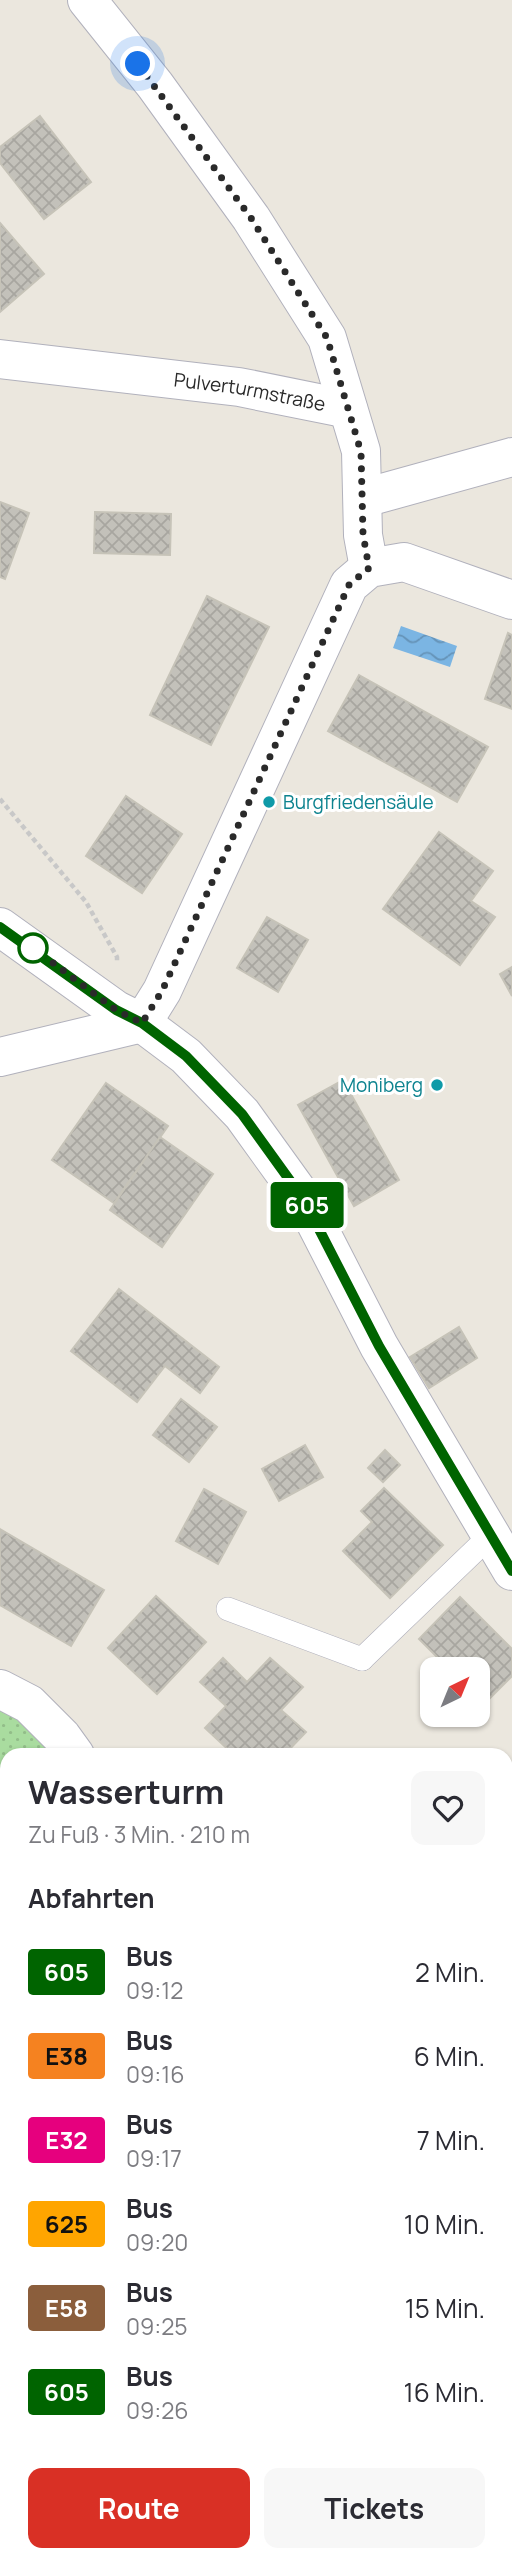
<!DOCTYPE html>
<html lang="de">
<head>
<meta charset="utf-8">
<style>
	body { margin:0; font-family:Manrope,sans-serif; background:#f7f7f7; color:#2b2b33; height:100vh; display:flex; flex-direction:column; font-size:26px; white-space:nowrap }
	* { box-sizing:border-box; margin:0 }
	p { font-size:23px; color:#7c7c81 }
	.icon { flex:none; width:38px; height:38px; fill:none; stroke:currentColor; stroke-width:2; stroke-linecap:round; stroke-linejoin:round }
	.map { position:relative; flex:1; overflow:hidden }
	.details { position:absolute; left:0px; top:1748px; width:513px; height:814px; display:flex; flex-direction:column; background:#fff; border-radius:21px 21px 0 0; box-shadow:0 2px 5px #0004 }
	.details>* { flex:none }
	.badge { padding:0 14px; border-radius:5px; font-size:24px; line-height:46px }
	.needle { width:46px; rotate:43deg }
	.controls { position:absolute; left:420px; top:1657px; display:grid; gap:14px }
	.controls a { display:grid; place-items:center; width:70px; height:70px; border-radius:14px; background:#fff; box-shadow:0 2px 5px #0004; font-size:35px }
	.you { position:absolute; width:35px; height:35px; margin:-18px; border:5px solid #fff; border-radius:50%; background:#1a73e8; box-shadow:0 0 0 10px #1a73e833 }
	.map>.badge { position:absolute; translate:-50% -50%; box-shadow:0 0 0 4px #fff }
	h2 { padding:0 28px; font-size:26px; line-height:63px }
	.round { display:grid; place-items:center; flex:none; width:74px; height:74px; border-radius:14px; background:#f7f7f7 }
	.headline { display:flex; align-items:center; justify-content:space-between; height:119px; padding:0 28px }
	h1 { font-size:33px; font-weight:700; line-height:52px }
	.primary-button { display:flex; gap:14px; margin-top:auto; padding:14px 28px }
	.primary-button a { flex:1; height:80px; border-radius:14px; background:#d93025; color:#fff; font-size:28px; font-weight:700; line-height:80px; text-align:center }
	.primary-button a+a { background:#f7f7f7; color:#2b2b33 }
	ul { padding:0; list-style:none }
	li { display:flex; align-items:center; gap:21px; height:84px; padding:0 28px }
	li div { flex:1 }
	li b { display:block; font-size:26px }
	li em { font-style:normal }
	li .badge { min-width:77px; font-weight:700; text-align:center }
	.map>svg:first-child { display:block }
	.grass { fill:url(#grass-dots) }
	.forest { fill:url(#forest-firs) }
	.water { fill:url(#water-waves) }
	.building { fill:url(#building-cross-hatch); stroke:#c6c3b8; stroke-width:2 }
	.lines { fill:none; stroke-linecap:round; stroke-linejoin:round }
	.lane-casing { stroke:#b1b1bc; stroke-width:24 }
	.street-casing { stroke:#b1b1bc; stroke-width:40 }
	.path { stroke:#c8c8c8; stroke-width:4.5; stroke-dasharray:5 3.5; stroke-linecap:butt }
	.lane { stroke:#fff; stroke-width:23 }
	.street { stroke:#fff; stroke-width:38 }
	.line-casing { stroke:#fff; stroke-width:16 }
	.line { stroke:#006400; stroke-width:10 }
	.walk { stroke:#2a2a2a; stroke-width:7; stroke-dasharray:0 12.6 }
	.culture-dot { fill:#0f9aa8; stroke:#fff; stroke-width:2.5 }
	.stop-dot { fill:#fff; stroke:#006400; stroke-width:3.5 }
	.labels { text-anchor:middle; stroke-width:6; stroke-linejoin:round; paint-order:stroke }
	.street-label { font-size:19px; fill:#2a2a2a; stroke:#fff }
	.culture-label { font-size:19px; fill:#0d838f; stroke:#fff; text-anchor:start }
</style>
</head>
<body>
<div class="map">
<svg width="512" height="2561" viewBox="0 0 512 2561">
	<defs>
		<pattern id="grass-dots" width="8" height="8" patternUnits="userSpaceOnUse" patternTransform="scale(1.75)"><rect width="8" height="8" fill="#a9dc9f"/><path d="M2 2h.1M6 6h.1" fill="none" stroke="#92bd89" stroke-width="1.8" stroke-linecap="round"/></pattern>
		<pattern id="forest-firs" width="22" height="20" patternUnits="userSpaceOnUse" patternTransform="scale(1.75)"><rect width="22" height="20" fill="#a9dc9f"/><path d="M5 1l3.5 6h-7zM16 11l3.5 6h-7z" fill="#92bd89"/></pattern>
		<pattern id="water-waves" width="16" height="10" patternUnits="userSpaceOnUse" patternTransform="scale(1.75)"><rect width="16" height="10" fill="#7bb5e3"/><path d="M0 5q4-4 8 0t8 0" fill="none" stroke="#6593b8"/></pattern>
		<pattern id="building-cross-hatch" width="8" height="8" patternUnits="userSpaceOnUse" patternTransform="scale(1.75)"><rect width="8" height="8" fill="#c3c1ba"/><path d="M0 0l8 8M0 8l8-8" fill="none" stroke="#a8a6a0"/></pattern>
	</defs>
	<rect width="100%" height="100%" fill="#ebe7de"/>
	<g class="grass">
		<polygon points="0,1710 13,1716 57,1755 7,1755 7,2193 0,2193"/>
		<polygon points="506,1815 512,1820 512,1908 506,1916"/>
	</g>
	<polygon class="forest" points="0,2193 7,2193 7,2473 0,2476"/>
	<polygon class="water" points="401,626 457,646 450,667 393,648"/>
	<g class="building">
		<polygon points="40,116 91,182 44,219 0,163 0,147"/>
		<polygon points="0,223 44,274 0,312"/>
		<polygon points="0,502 29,513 5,579 0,577"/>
		<polygon points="95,512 171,514 170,555 94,553"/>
		<polygon points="207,596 269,627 211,745 150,715"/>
		<polygon points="508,633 512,635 512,709 485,699"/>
		<polygon points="359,675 488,747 457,802 328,731"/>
		<polygon points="126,796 182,834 142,893 86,856"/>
		<polygon points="439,832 493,871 471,901 495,917 460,965 383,909"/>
		<polygon points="267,917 308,940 278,992 237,968"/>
		<polygon points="512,967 512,996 500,974"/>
		<polygon points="343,1080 399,1180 354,1206 298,1105"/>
		<polygon points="106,1083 168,1126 114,1203 52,1160"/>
		<polygon points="160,1137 213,1174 162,1247 110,1210"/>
		<polygon points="119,1289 219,1367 200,1393 165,1366 137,1402 71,1351"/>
		<polygon points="459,1327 477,1358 429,1388 410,1357"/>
		<polygon points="181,1399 217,1427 189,1462 153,1435"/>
		<polygon points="305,1445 323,1477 279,1501 262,1469"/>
		<polygon points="385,1450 400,1465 383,1482 368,1468"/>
		<polygon points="384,1488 443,1545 390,1598 343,1551 372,1522 361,1511"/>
		<polygon points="204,1489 246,1512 218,1564 176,1541"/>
		<polygon points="0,1529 104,1590 71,1646 0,1605"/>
		<polygon points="156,1596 206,1642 157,1694 108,1648"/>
		<polygon points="460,1597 512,1649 512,1676 484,1704 478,1698 478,1670 450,1670 419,1639"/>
		<polygon points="223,1658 247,1682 270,1658 303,1687 281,1710 306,1732 284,1755 234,1755 205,1728 226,1706 200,1682"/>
		<polygon points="62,2555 128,2555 128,2561 60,2561"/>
	</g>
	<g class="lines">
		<defs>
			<g id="lane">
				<polyline points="228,1609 362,1659"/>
				<polyline points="362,1659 491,1535"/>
				<polyline points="146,2555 146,2561"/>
			</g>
			<g id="street">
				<polyline points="87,0 155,85 251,218 327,338 361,451 363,535 369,568"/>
				<path id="s1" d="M0 359 239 387 348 409"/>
				<polyline points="364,498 512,457"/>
				<polyline points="0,927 116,1010 142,1023 186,1056 242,1114 304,1200 379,1346 512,1571"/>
				<polyline points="0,1057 142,1023 162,991 349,585 369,568 404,562 512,600"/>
				<polyline points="0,1689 29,1704 62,1737 75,1755"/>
			</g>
		</defs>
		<use href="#lane" class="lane-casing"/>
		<use href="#street" class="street-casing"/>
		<polyline class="path" points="0,799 86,902 117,957 117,963"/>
		<use href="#lane" class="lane"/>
		<use href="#street" class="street"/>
	</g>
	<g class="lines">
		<defs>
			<polyline id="line" points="0,927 116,1010 142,1023 186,1056 242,1114 304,1200 379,1346 512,1571"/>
		</defs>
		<use href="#line" class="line-casing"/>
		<use href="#line" class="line"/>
		<polyline class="walk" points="33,948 116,1010 142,1023 162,991 349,585 369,568 363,534 361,452 327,338 251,218 138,64"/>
	</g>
	<g class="culture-dot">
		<circle cx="269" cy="802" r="7"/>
		<circle cx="437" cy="1085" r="7"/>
	</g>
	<circle class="stop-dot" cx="33" cy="948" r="14"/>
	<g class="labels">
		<g class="street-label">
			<text dy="7" stroke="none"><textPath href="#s1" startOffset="252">Pulverturmstraße</textPath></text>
		</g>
		<g class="culture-label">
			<text x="283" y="809">Burgfriedensäule</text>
			<text x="423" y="1092" text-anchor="end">Moniberg</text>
		</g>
	</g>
</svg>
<div class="controls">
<a><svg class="needle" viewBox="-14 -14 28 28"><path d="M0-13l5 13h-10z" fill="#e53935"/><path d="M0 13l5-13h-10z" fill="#7c7c81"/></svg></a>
</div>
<div class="you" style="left:138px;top:64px"></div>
<b class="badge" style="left:307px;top:1205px;background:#006400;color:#fff">605</b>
<section class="details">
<div class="headline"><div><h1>Wasserturm</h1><p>Zu Fuß · 3 Min. · 210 m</p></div><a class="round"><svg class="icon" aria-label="heart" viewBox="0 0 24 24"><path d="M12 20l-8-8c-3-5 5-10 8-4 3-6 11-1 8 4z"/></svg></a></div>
<h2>Abfahrten</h2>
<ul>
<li><span class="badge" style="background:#006400;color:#fff">605</span><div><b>Bus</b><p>09:12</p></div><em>2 Min.</em></li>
<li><span class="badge" style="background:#f58220;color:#111">E38</span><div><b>Bus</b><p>09:16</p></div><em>6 Min.</em></li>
<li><span class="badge" style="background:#e6007e;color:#fff">E32</span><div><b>Bus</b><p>09:17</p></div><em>7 Min.</em></li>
<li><span class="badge" style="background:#ffa500;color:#111">625</span><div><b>Bus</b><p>09:20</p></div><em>10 Min.</em></li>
<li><span class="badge" style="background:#8b5e3c;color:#fff">E58</span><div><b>Bus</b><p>09:25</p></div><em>15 Min.</em></li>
<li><span class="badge" style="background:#006400;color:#fff">605</span><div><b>Bus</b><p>09:26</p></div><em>16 Min.</em></li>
</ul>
<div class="primary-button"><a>Route</a><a>Tickets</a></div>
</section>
</div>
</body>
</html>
